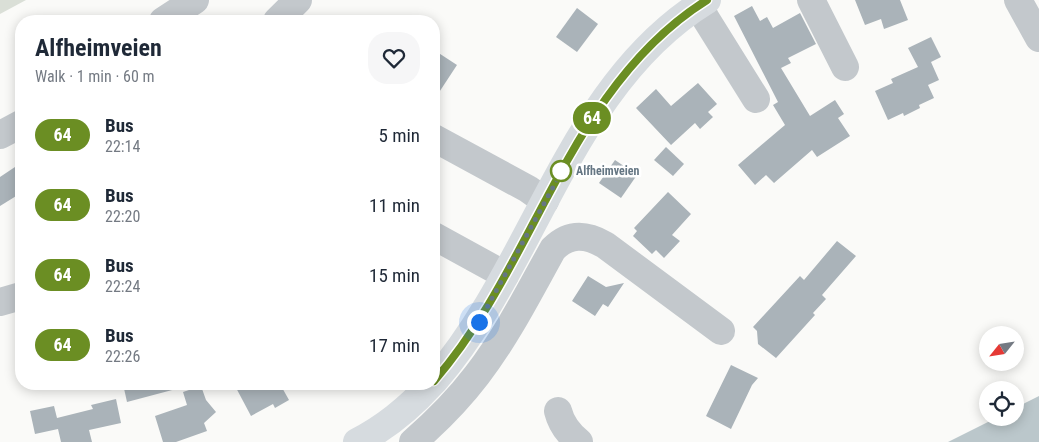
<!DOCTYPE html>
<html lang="en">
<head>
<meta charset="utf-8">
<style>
	body { margin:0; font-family:"Roboto Condensed",sans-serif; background:#f6f6f7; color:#1f2937; height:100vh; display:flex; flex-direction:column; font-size:19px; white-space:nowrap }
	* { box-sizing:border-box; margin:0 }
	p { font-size:16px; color:#747a83 }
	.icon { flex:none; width:28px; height:28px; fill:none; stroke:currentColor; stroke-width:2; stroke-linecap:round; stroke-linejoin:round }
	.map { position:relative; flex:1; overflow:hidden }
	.panel { position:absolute; left:15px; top:15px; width:425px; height:375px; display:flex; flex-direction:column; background:#fff; border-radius:20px; box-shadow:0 2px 12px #0003 }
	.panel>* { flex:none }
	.badge { padding:0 10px; border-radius:16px; font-size:18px; line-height:32px }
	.needle { width:32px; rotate:240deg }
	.buttons { position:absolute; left:979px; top:326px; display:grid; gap:10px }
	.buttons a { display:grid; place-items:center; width:45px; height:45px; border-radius:50%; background:#fff; box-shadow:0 2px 12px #0003; font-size:25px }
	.you { position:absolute; width:25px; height:25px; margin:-12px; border:4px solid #fff; border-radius:50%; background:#1a73e8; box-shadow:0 0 0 8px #1a73e833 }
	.map>.badge { position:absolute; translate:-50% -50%; box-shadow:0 0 0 2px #fff }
	.round { display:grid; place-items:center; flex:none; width:52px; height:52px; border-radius:20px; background:#f6f6f7 }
	.summary { display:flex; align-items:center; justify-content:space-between; height:85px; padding:0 20px }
	h1 { font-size:24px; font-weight:700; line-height:38px }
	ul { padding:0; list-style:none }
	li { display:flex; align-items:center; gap:15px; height:70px; padding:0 20px }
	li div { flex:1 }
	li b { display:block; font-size:19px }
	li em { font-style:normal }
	li .badge { min-width:55px; font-weight:700; text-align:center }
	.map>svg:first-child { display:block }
	.green { fill:#dadfd7 }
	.water { fill:#bbc7cb }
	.building { fill:#aab3b9 }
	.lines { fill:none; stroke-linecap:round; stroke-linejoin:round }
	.minor { stroke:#c3c8cc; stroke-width:28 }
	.major { stroke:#d6dbdf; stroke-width:28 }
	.line-casing { stroke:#fff; stroke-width:11 }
	.line { stroke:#6b8e23; stroke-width:8 }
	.walk { stroke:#657683; stroke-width:5; stroke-dasharray:0 9 }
	.stop-dot { fill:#fff; stroke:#6b8e23; stroke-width:2.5 }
	.labels { text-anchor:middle; stroke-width:5; stroke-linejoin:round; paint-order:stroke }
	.stop-label { font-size:12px; font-weight:bold; fill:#657683; stroke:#fff; text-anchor:start }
</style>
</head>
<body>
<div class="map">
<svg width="1039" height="442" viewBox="0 0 1039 442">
	<rect width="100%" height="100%" fill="#fafaf8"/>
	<polygon class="green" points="0,0 26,0 0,14"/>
	<polygon class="water" points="1039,396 1039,442 948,442 996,418 1015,418 1015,408"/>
	<g class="building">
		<polygon points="855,0 900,0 908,20 884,29 881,19 865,25"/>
		<polygon points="752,6 760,21 767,17 773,28 800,13 816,44 788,58 791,63 781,68 810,116 835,100 844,114 838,118 850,136 817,157 812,150 774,183 766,175 755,185 738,165 785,125 773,105 778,102 734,16"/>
		<polygon points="577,8 598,24 577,52 556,37"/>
		<polygon points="931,37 941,57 931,62 939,80 928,85 934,98 919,105 920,108 904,116 903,113 888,120 875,91 893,83 891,79 918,67 908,48"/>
		<polygon points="434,50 457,65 434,100"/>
		<polygon points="698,83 717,104 708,112 713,117 700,129 695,123 671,145 636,108 656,89 671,106"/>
		<polygon points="666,147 684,164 673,176 654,160"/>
		<polygon points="615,160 637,175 621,198 599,183"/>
		<polygon points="21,163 21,193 0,206 0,177"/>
		<polygon points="668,192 691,214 672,235 680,241 664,258 656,250 652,254 633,236 637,231 634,228"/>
		<polygon points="837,241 856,256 822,295 826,299 813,313 815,315 776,358 758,344 757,331 753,327 800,276 804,280"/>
		<polygon points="588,276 606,287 624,283 608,307 603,304 595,316 572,301"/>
		<polygon points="731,365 758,378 752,385 731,429 706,416"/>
		<polygon points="123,384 176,384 176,389 127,402"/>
		<polygon points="234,384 280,384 289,400 275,408 273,404 251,416"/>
		<polygon points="201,386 206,400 216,412 204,423 207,431 176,442 163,442 155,416 187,405 183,392"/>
		<polygon points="116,399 121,423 89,430 92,442 61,442 58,429 35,434 30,411 54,406 57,418 93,409 91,405"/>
	</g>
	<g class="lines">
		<g class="minor">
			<polyline points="811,0 845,67"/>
			<polyline points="1018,0 1039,38"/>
			<polyline points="699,5 706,19 756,99"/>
			<polyline points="163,21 195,0"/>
			<polyline points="277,21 298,0"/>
			<polyline points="0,135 21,124"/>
			<polyline points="434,138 528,189 545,201"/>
			<polyline points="434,236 505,275"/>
			<polyline points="0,302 21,296"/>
			<path d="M558 411C561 423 569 434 579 442"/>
			<path d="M413 442C436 422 458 400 477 375 507 336 529 292 553 249 569 233 586 234 605 245L721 331"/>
		</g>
		<g class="major">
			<path d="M434 381C536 264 569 84 707 0"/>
			<path d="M357 442C385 428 410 407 431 384"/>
		</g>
	</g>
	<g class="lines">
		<defs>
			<path id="line" d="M434 381C537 263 568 87 707 0"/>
		</defs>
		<use href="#line" class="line-casing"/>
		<use href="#line" class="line"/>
		<polyline class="walk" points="479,322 563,169 561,171"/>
	</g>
	<circle class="stop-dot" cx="561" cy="171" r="10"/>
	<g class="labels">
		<g class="stop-label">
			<text x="576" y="175">Alfheimveien</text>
		</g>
	</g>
</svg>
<div class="buttons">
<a><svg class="needle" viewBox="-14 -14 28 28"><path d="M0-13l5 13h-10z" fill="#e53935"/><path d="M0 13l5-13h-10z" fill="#747a83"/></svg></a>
<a><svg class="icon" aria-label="locate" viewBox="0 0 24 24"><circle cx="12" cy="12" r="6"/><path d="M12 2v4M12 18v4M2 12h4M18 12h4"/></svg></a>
</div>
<div class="you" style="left:479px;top:322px"></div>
<b class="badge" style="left:592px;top:118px;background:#6b8e23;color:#fff">64</b>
<section class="panel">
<div class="summary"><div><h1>Alfheimveien</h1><p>Walk · 1 min · 60 m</p></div><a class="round"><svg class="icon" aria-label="heart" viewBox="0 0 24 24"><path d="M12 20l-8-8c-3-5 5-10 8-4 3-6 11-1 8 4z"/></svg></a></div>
<ul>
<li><span class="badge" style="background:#6b8e23;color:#fff">64</span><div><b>Bus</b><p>22:14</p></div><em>5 min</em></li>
<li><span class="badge" style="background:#6b8e23;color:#fff">64</span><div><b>Bus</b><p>22:20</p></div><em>11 min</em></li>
<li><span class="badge" style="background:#6b8e23;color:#fff">64</span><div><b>Bus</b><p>22:24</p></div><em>15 min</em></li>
<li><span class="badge" style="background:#6b8e23;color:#fff">64</span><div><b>Bus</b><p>22:26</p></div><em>17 min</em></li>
</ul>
</section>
</div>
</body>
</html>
